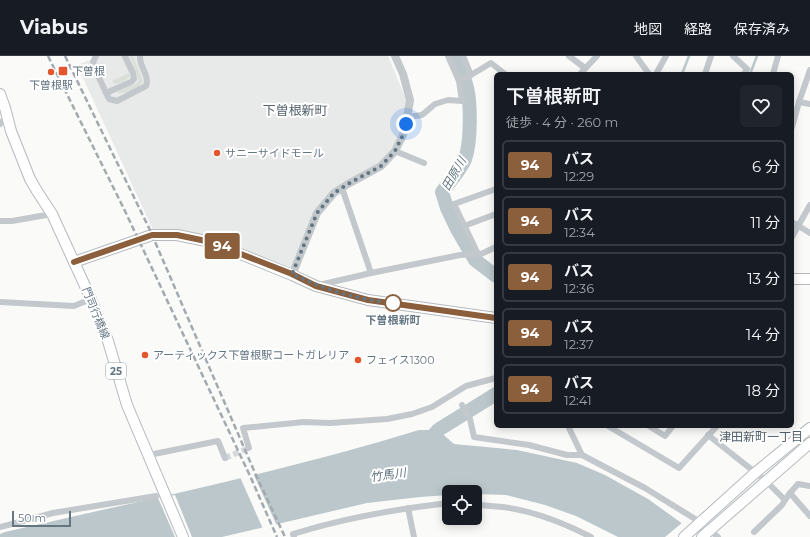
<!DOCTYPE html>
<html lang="ja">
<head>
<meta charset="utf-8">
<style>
	body { margin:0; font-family:Montserrat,"Noto Sans JP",sans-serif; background:#20242c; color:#f1f3f6; height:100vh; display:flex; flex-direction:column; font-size:15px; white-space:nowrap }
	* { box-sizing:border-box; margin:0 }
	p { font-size:13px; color:#9ea1a6 }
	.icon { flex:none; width:22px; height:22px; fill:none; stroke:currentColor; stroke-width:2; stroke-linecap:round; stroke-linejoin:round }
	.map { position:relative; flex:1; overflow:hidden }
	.sheet { position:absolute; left:494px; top:16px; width:300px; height:356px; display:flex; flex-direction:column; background:#171b24; border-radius:6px; box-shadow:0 2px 10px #0003 }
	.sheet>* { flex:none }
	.badge { padding:0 8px; border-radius:3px; font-size:14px; line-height:26px }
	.controls { position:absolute; left:442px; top:429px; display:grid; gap:8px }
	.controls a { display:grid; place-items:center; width:40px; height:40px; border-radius:6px; background:#171b24; box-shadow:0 2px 10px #0003; font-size:20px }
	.scale { position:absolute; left:12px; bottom:10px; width:59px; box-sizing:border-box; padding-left:4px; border:2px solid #657683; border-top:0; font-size:11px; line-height:14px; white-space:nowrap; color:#657683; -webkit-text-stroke:3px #fff; paint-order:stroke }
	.you { position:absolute; width:20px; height:20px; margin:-10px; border:3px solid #fff; border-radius:50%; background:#1a73e8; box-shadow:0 0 0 6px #1a73e833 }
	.map>.badge { position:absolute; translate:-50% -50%; box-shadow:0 0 0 2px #fff }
	.round { display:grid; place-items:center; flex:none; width:42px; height:42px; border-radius:6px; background:#20242c }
	.headline { display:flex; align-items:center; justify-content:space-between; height:68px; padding:0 12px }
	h1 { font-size:19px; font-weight:600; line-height:30px }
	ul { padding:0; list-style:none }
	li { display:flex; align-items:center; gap:12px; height:50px; margin:0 8px 6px; padding:0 4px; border:2px solid #363941; border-radius:6px }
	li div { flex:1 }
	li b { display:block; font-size:15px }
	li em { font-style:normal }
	li .badge { min-width:44px; font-weight:700; text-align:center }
	header { display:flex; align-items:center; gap:24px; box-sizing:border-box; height:56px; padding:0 20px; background:#171b24; border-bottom:1px solid #363941 }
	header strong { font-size:19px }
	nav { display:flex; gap:22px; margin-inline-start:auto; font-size:14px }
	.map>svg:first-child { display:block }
	.built { fill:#e8e9e9 }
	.green { fill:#dadfd7 }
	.water { fill:#bbc7cb }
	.pier { fill:#fafaf8 }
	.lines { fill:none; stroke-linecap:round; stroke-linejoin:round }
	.stream { stroke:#bbc7cb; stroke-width:2.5 }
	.river { stroke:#bbc7cb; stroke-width:14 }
	.minor-tunnel { stroke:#d5d9db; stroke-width:6; stroke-dasharray:6 3; stroke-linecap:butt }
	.primary-casing { stroke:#b5babe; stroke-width:12 }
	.minor { stroke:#c3c8cc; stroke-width:6 }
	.tertiary { stroke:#c3c8cc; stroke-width:8 }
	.primary { stroke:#fff; stroke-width:10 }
	.rail { stroke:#a2aab0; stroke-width:2.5; stroke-dasharray:6 3; stroke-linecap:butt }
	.line-casing { stroke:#fff; stroke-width:9 }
	.line { stroke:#8b5e3c; stroke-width:6 }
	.walk { stroke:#657683; stroke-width:4; stroke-dasharray:0 7.2 }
	.poi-dot { fill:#e4572e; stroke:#fff; stroke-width:1.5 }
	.stop-dot { fill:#fff; stroke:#8b5e3c; stroke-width:2 }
	.labels { text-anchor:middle; stroke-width:4; stroke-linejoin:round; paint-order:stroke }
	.shield { fill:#fff; stroke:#939fa8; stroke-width:1 }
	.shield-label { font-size:10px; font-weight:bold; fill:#657683 }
	.poi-label { font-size:11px; fill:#657683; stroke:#fff; text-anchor:start }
	.street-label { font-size:11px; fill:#657683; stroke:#fff }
	.stop-label { font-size:11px; font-weight:bold; fill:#657683; stroke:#fff }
	.water-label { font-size:12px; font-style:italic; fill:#60757c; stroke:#fff }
	.neighbourhood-label { font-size:12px; fill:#57646e; stroke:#fff }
	.quarter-label { font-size:13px; fill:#57646e; stroke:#fff }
</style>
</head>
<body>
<header>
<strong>Viabus</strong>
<nav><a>地図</a><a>経路</a><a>保存済み</a></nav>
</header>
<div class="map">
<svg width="810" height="481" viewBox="0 0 810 481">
	<rect width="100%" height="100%" fill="#fafaf8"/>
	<polygon class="built" points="100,0 388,0 406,43 405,64 397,85 378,109 356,121 312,159 289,215 188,177 154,176 77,9"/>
	<g class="green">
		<path d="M121 0H123C130 15 137 23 115 28L112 25 129 17Z"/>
		<path d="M130 0H133L143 25C139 32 126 38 118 37L117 36 137 27 139 25Z"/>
	</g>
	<path class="water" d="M419 374H438L454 388 517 394 577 407 605 419 648 443 701 481H618L576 460 545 449 506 439 475 438V436H449V439L420 441 367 447 222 481H0V478L5 476C143 444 283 416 419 374Z"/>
	<g class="pier">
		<polygon points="253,417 277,470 263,473 240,421"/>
		<polygon points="175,439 192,481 175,481 158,442"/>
		<polygon points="683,466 702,479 703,481 665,481"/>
	</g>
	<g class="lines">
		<g class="stream">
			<polyline points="682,18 689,0"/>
			<polyline points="750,18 757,0"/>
		</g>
		<g class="river">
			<path d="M454 0C459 10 465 21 467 32 471 48 471 87 465 103 460 115 450 125 442 136L447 152 457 173 475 204 496 220"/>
			<polyline points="426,388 438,374 496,338"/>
		</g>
		<polyline class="minor-tunnel" points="225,402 249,392"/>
		<defs>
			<g id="primary">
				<polyline points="0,38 5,52 11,75 30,123 37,135 52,158 91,243 108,285 127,349 183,481"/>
				<polyline points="74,206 152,179 177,179 206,185 223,191 292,219 316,230 368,244 496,262"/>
				<polyline points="792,223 810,223"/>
				<polyline points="684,481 755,417 810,372"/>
				<polyline points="702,481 810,387"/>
			</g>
		</defs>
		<use href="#primary" class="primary-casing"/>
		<g class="minor">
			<path d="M96 0 93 6 94 11 109 43 117 45 146 30C150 19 139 11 140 0"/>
			<polyline points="448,0 459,25 471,19 463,0"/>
			<polyline points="569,0 585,12"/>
			<polyline points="636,0 649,18"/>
			<polyline points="733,0 747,13 744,18"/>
			<polyline points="580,18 597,0"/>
			<polyline points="656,18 666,0"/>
			<polyline points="705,18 711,0"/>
			<polyline points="773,18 778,0"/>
			<polyline points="471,19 491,7 505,18"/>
			<polyline points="106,37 131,26 134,23 133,17 125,0"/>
			<polyline points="799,46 810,14"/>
			<polyline points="408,61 422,59 435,48 448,44 462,45 459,25"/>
			<polyline points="0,68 7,60"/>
			<polyline points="792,71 799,46 810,48"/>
			<polyline points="395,95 424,107"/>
			<polyline points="342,132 371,217"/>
			<polyline points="0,165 12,165 52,158"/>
			<polyline points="792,166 810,177"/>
			<polyline points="464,170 496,158"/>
			<polyline points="792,181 810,149"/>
			<polyline points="478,198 454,148 496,133"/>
			<polyline points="319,229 371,217 460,199 481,198 496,191"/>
			<polyline points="0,246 74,250 91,243"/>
			<polyline points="462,349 470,363 474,381 529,389 567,399 582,399"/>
			<polyline points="568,370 582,399 645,432 700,466 718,481"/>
			<polyline points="608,370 679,412 717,370"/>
			<polyline points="649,370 665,380 673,370"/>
			<polyline points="708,379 766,425 785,444 790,437 798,428 810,430"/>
			<polyline points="249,392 243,372 304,366 330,367 387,363 412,358 432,351 466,330 496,322"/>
			<polyline points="149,399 218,385 225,402"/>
			<polyline points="790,437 810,460"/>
			<path d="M475 448C484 450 494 450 503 451 533 455 564 467 591 481"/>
			<polyline points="408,452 414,481"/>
			<polyline points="0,471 53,457 156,440"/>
			<polyline points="754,476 782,449 785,444"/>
			<path d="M294 481 293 478C344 462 396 453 449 447"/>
		</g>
		<polyline class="tertiary" points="292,219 317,157 334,137 348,128 381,110 395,95 403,79 406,68 410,44 403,18 395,0"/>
		<use href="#primary" class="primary"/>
		<g class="rail">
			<polyline points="48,0 124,153 251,422 277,481"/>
			<polyline points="65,0 149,172 255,417 285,481"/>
		</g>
	</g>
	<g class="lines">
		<defs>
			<polyline id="line" points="74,206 152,179 177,179 206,185 223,191 292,218 316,230 368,244 496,262"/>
		</defs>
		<use href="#line" class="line-casing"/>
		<use href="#line" class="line"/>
		<path class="walk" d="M393 247C358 244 323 233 292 218L317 157 334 137 348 128 381 110 395 95 403 79 406 68"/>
	</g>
	<g class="poi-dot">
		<rect x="58" y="10" width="10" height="10" rx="2"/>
		<circle cx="51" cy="16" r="4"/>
		<circle cx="217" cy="97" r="4"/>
		<circle cx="145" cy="299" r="4"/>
		<circle cx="358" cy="304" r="4"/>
	</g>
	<circle class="stop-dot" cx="393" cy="247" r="8"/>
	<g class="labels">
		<rect class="shield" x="106" y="307" width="20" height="16" rx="3"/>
		<g class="shield-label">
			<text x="116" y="319">25</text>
		</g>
		<g class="poi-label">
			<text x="72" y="19">下曽根</text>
			<text x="51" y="33" text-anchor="middle">下曽根駅</text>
			<text x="225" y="101">サニーサイドモール</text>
			<text x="153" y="303">アーティックス下曽根駅コートガレリア</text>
			<text x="366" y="308">フェイス1300</text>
		</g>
		<g class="street-label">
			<text transform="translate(96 257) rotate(68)" y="4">門司行橋線</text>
		</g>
		<g class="stop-label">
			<text x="393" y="268">下曽根新町</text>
		</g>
		<g class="water-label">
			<text transform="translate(454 118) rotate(-60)" y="4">田原川</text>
			<text transform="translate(388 419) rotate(-8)" y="4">竹馬川</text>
		</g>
		<g class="neighbourhood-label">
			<text x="761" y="385">津田新町一丁目</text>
		</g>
		<g class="quarter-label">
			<text x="295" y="59">下曽根新町</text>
		</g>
	</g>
</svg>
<div class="controls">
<a><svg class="icon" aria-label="locate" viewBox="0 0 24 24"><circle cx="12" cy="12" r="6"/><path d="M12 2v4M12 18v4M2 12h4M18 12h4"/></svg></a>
</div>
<div class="scale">50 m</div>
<div class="you" style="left:406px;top:68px"></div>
<b class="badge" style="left:222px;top:190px;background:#8b5e3c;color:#fff">94</b>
<section class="sheet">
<div class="headline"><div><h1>下曽根新町</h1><p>徒歩 · 4 分 · 260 m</p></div><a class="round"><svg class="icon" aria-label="heart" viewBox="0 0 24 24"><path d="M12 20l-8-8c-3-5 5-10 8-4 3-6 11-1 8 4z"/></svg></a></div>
<ul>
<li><span class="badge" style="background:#8b5e3c;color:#fff">94</span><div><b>バス</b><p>12:29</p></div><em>6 分</em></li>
<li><span class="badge" style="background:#8b5e3c;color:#fff">94</span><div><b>バス</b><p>12:34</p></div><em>11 分</em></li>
<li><span class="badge" style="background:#8b5e3c;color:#fff">94</span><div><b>バス</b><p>12:36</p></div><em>13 分</em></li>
<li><span class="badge" style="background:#8b5e3c;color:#fff">94</span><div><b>バス</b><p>12:37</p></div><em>14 分</em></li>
<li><span class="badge" style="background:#8b5e3c;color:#fff">94</span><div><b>バス</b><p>12:41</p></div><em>18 分</em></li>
</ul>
</section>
</div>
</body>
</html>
